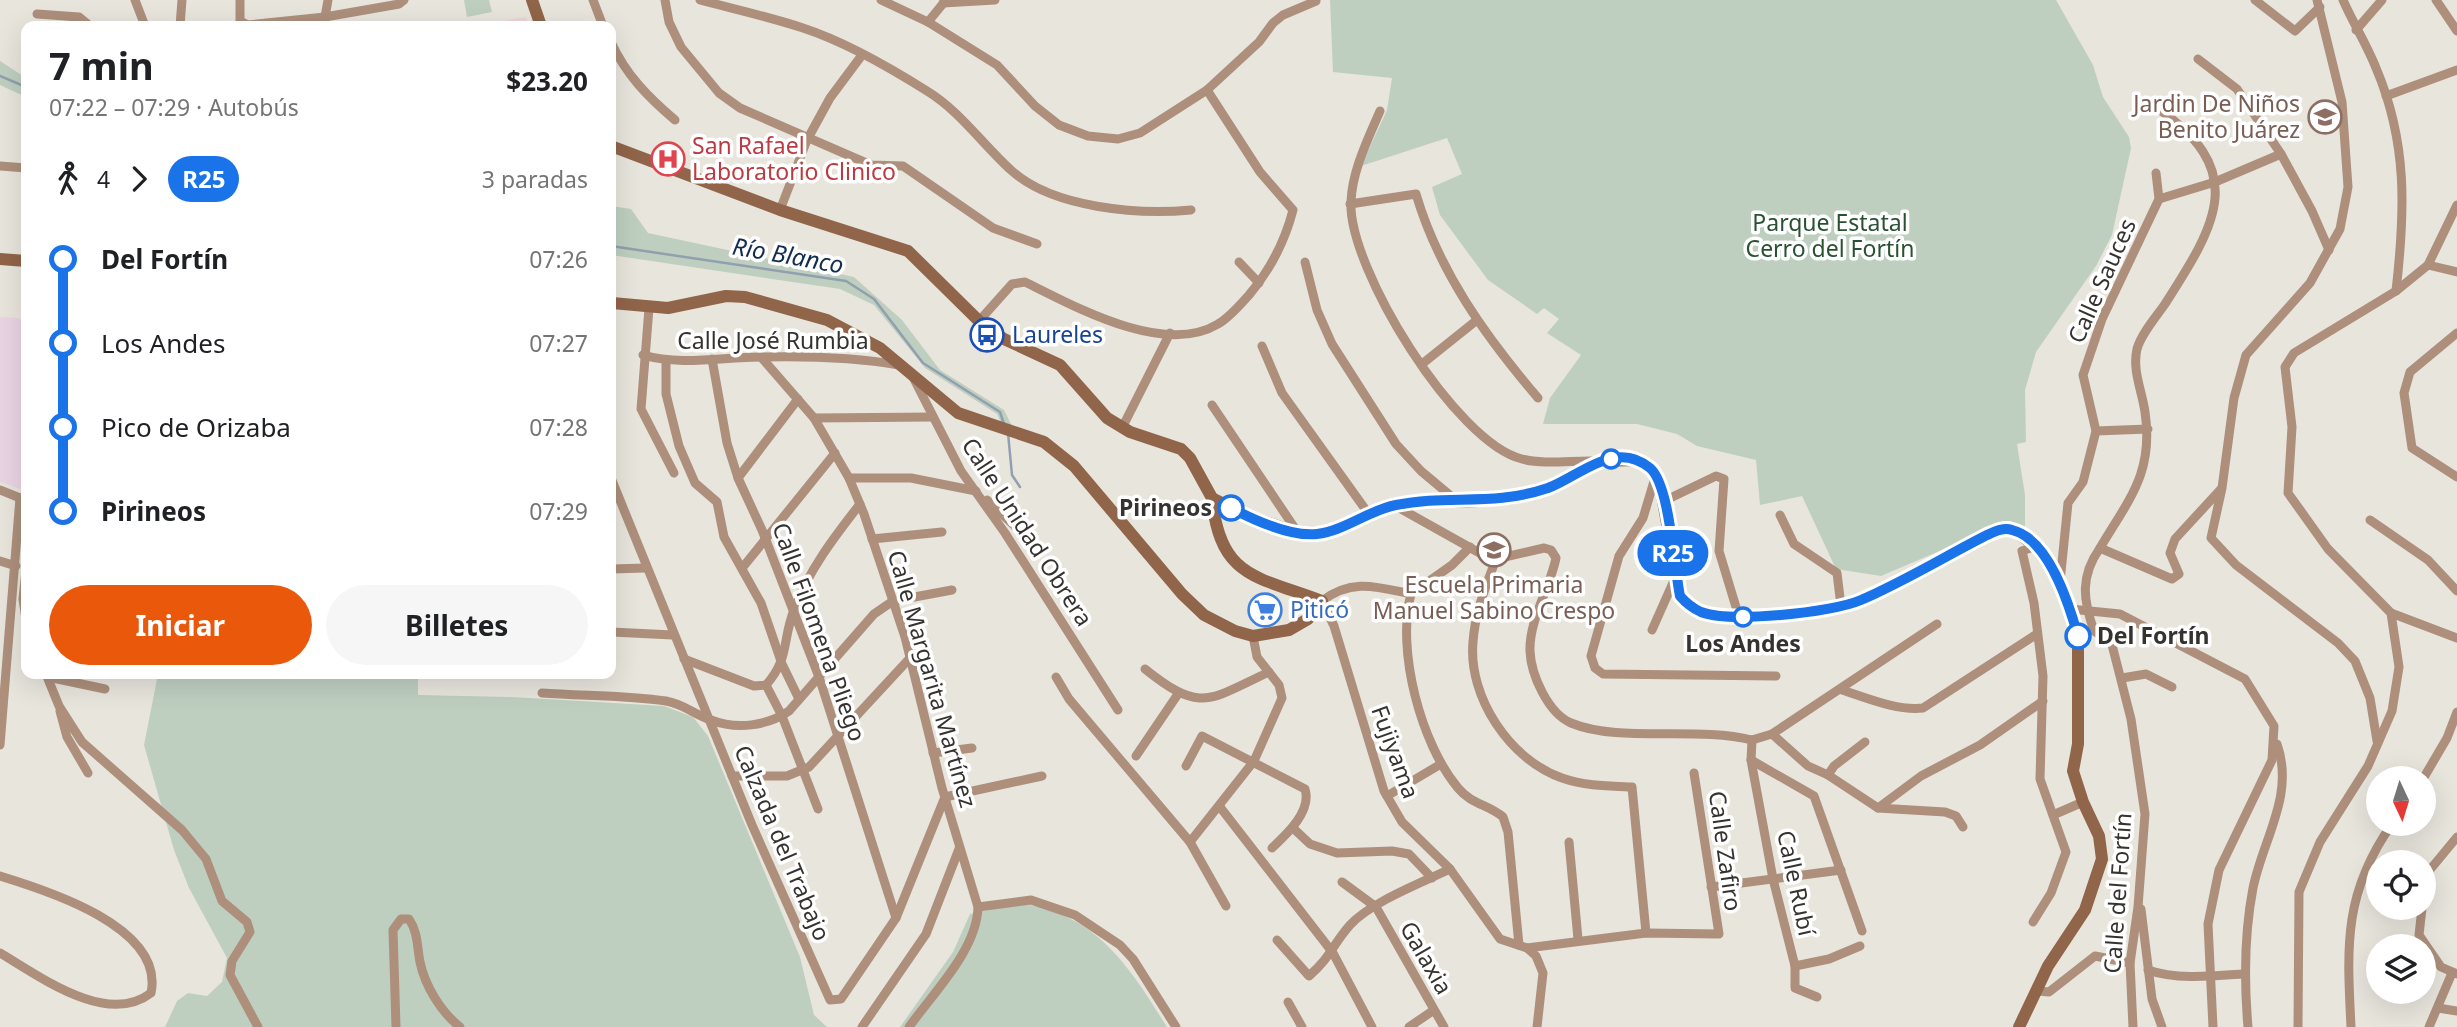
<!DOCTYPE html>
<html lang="es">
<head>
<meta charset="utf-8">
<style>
	body { margin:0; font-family:"Noto Sans",sans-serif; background:#f6f6f6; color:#202124; height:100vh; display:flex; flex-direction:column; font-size:26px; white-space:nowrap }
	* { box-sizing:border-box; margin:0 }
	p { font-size:23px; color:#757577 }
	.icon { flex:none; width:38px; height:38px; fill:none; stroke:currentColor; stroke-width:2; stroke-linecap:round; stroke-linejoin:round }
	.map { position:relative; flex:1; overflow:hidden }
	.sheet { position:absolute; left:21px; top:21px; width:595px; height:658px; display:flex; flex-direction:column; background:#fff; border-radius:14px; box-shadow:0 7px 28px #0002 }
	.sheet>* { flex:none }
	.badge { padding:0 14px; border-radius:23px; font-size:24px; line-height:46px }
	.needle { width:46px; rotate:176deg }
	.fabs { position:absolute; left:2366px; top:766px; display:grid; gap:14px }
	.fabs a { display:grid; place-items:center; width:70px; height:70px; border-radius:50%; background:#fff; box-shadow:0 7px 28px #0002; font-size:35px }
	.map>.badge { position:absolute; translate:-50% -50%; box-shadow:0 0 0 4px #fff }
	.legs { display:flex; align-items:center; gap:10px; height:77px; padding:0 28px; font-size:23px }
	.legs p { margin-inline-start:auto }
	.overview { display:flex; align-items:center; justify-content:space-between; height:119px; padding:0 28px }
	h1 { font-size:38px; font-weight:700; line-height:52px }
	.button { display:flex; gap:14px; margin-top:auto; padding:14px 28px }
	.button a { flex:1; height:80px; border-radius:42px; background:#ea580c; color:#fff; font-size:28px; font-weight:700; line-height:80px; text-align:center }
	.button a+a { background:#f6f6f6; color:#202124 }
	ul { padding:0 28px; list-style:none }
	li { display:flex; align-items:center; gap:24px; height:84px; font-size:26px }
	li i { display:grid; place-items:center; width:10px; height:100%; margin:0 9px; background:currentColor }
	li i::after { content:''; width:18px; height:18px; margin:-9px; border:5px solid; border-radius:50%; background:#fff }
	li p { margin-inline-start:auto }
	li:first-child i { background:linear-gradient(#0000 50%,currentColor 0) }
	li:last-child i { background:linear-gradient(currentColor 50%,#0000 0) }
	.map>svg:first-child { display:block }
	.commercial { fill:#eed4d9 }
	.medical { fill:#e9d4e3 }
	.green { fill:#becfc0 }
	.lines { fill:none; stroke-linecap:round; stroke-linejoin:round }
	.stream { stroke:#919faf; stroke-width:2.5 }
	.street { stroke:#ad8f7c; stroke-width:9 }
	.secondary { stroke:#906549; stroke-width:12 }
	.line-1-casing { stroke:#fff; stroke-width:16 }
	.line-1 { stroke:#1a73e8; stroke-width:10 }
	.stop-1-dot { fill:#fff; stroke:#1a73e8; stroke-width:3.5 }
	.labels { text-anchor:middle; stroke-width:7; stroke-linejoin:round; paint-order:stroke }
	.education-label { font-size:23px; fill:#785e54; stroke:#fff; text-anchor:end }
	.health-label { font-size:23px; fill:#be3a42; stroke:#fff; text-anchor:start }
	.park-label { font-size:23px; fill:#285232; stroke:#fff }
	.street-label { font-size:23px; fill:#343330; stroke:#fff }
	.transit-label { font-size:23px; fill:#164399; stroke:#fff; text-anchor:start }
	.stop-label { font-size:23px; font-weight:bold; fill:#343330; stroke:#fff; text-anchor:end }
	.shop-label { font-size:23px; fill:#366cbe; stroke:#fff; text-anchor:start }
	.water-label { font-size:24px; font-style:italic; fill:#112e50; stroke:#fff }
</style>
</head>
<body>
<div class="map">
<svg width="2457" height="1027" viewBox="0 0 2457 1027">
	<rect width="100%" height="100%" fill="#e8e5dd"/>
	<polygon class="commercial" points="526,17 529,26 479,25"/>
	<polygon class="medical" points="0,317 19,318 26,325 26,491 0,482"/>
	<g class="green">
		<polygon points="464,0 489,0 492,12 467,17"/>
		<polygon points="1330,0 2056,0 2093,65 2103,97 2129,137 2131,148 2112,235 2096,266 2036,352 2025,390 2026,442 2017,444 2025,495 2025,529 1998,526 1881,576 1836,569 1802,496 1760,505 1756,460 1697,446 1677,434 1637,424 1543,424 1550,398 1581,355 1547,333 1559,319 1544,308 1537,314 1488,280 1440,215 1432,187 1462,174 1447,138 1361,166 1387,110 1392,78 1333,72"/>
		<polygon points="0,61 26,78 26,97 0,85"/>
		<polygon points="611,206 631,209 648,233 854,277 902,320 940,370 1004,410 1012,426 1002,425 997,414 925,368 874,305 840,289 611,255"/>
		<polygon points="158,674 418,674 418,695 512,697 664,706 693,717 708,736 800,957 814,1015 827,1027 165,1027 177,1001 188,993 207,996 222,982 227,958 189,888 174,850 144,745"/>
		<path d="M1019 903C1097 914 1129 966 1167 1027H900L953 952 970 914Z"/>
	</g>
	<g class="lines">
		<g class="stream">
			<polyline points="0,76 26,87"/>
			<polyline points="611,246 846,281 874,299 923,363 1000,412 1004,424"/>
			<polyline points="1008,433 1012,475 1020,487"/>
		</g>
		<g class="street">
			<polyline points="135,0 145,26"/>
			<polyline points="240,0 240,21 248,25 325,17 399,4 404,0"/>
			<polyline points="593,0 603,26"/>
			<polyline points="665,0 669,22 681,47 719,93 740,108 871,165 903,166 993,228 1037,244"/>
			<path d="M700 0C734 9 770 17 803 28 846 42 889 67 927 91 960 111 983 145 1012 171 1053 208 1138 215 1191 210"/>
			<polyline points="881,0 928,22 997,65 1035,106 1059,125 1088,136 1118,139 1140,133 1207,90 1259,42 1273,23 1283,15 1316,1"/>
			<polyline points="2255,0 2295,31 2320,7"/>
			<polyline points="2317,0 2342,102 2348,187 2340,229 2310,283 2246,355 2234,398 2222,488 2211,538 2236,565 2338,643 2355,661 2370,698 2377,741"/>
			<path d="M2343 0C2353 23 2367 45 2376 68 2408 143 2405 212 2396 291"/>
			<polyline points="2436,0 2457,31"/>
			<polyline points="943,3 995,0"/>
			<polyline points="37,14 79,17 90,26"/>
			<polyline points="325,17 328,0"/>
			<polyline points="928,22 946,0"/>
			<polyline points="180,26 182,0"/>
			<polyline points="2356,30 2382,0"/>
			<path d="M611 42C626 75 648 97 675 120"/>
			<polyline points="2198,59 2237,89 2281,154 2312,211 2329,250"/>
			<polyline points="2386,96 2457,70"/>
			<path d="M1380 111C1368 139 1352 171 1351 202 1348 268 1456 443 1522 459 1544 465 1573 460 1597 461"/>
			<polyline points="0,166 26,168"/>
			<polyline points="2159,199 2215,182 2281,154"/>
			<path d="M1350 204 1416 194C1439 272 1486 337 1538 398"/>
			<polyline points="780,210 807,140 830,98 862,55"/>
			<polyline points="1239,262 1259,283"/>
			<polyline points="1305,262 1317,310 1332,344 1396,444 1421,471 1458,502"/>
			<polyline points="2428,265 2457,272"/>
			<polyline points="649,308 641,409 674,473"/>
			<path d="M979 321 1012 284 1025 282C1074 306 1164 357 1218 324 1229 318 1240 305 1249 295 1270 270 1285 241 1293 210L1260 172 1207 90"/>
			<polyline points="2457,333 2410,372 2404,393 2412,448 2457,477"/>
			<polyline points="1262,346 1282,393 1368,513"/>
			<path d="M643 355C681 366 722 357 760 357 806 356 854 357 899 365"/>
			<path d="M761 357 814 418 849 478 864 514 905 637 942 788 978 907C977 950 933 993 909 1027"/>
			<polyline points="712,359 727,443 738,478 762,530 819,677 896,918"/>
			<polyline points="666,360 666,394 679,446 695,483 717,502 724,537 761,603 782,664 799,699"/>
			<polyline points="1422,364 1477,320"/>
			<polyline points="914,379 961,471 1005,533 1118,710"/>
			<polyline points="1212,405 1298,533"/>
			<polyline points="814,418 933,417"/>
			<polyline points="1122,428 1170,333"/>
			<polyline points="2096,431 2148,429"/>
			<polyline points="611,478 752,825 830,1000 841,999 896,918 945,797 1042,776"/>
			<polyline points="738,478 798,399"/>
			<polyline points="849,478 911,478 976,491"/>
			<polyline points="1655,478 1643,518 1619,556 1591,656 1595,668 1603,674 1776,676"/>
			<polyline points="0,490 25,500"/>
			<polyline points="987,500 1038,548"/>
			<polyline points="1664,501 1716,476 1724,479 1719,551 1739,617"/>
			<path d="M1394 505 1485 556 1496 559 1544 548 1551 550 1556 558C1550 588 1529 620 1530 651 1531 675 1548 713 1571 723 1619 743 1696 726 1752 740"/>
			<polyline points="1780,515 1794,544 1837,573 1841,606"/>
			<polyline points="2370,520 2428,560 2457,591"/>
			<polyline points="872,539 942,532"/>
			<path d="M1470 547 1452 565 1411 594C1377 587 1352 578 1322 601L1334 626 1384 791 1402 822 1450 869 1500 939 1527 948 1536 956 1543 973 1537 1027"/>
			<path d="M2100 548C2129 499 2154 473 2145 412 2142 391 2132 370 2137 349 2141 334 2156 317 2165 304 2217 223 2251 169 2151 104"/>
			<path d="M1496 559C1486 586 1475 612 1473 642 1468 697 1510 760 1562 778 1585 786 1608 786 1632 787L1646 933"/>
			<polyline points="0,561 16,566"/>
			<polyline points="743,567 835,453"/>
			<polyline points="611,569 646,568"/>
			<polyline points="26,570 23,599 26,619"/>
			<polyline points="2060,582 2068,503 2083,482 2096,431 2083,375 2102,319 2159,199 2156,173"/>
			<path d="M1411 594C1396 650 1421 744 1458 788 1472 805 1488 804 1503 817L1508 832 1519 945"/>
			<polyline points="2070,609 2120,614 2245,679 2274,726 2272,760 2219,870 2208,924 2213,1027"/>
			<polyline points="2391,613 2457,638"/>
			<polyline points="1652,630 1676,576"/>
			<polyline points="611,632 673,635"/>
			<path d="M684 659 754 686 766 685C790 658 782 640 794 610 808 571 835 536 860 504"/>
			<path d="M1145 669C1201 714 1209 700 1269 672"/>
			<polyline points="46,674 59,706 82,742 182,830 206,859 222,901 247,922 250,932 232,961 230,975 258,1027"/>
			<polyline points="48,677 105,689"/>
			<polyline points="1056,677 1069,699 1190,842 1226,906"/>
			<polyline points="2122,678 2146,674 2172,687"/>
			<polyline points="766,685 782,716 818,809"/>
			<path d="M1842 690C1867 698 1897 711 1923 708L2037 634"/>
			<path d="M542 693C583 696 626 695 666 701 684 704 695 715 711 720 737 730 767 726 789 711L874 614 893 601 952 590"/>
			<polyline points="60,711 67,737 88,773"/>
			<polyline points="1772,734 1808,766 1828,775 1878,808 1945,812 1956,816 1963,827"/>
			<polyline points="1752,740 1751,760 1773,879 1795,966 1795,988 1817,997"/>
			<polyline points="1752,740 1772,734 1937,624"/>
			<polyline points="0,745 20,498"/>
			<polyline points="933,753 972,748"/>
			<polyline points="1136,756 1178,694"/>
			<polyline points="1751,760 1814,796 1862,931"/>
			<path d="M1186 766 1202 736 1305 789C1312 811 1287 834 1272 848"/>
			<polyline points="1828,775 1834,766 1865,742"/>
			<polyline points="732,776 787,776 809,767 910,658"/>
			<polyline points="2423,779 2447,738 2457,712"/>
			<polyline points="1387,796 1441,764"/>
			<polyline points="1220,807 1333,953 1372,1027"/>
			<polyline points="1878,808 1921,776 1980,745 2043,701"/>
			<polyline points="2053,815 2083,802"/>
			<polyline points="1293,828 1310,844 1337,853 1392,851 1409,854 1432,878"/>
			<polyline points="1190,842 1254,761 1282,698 1279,685 1257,657 1253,636"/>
			<polyline points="1569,842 1578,939"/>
			<path d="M0 876C46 890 165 927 151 993 107 1027 39 976 0 953"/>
			<polyline points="1342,882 1376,907 1444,1027"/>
			<polyline points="2424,883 2424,877 2457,837"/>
			<polyline points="1711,887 1841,870"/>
			<polyline points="978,907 1031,900 1075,915 1120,945 1133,959 1176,1027"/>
			<polyline points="2422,908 2419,935 2441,967 2457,974"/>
			<polyline points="2141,909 2152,999 2162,1027"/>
			<polyline points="2033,922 2051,893 2066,852 2040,779 2043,676 2034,603 2022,551 2036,546"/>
			<path d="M1277 940 1309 976C1331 957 1333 944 1350 925 1371 902 1421 883 1450 869"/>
			<polyline points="1527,948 1646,933 1719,934 1694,773"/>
			<polyline points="1795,966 1829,959 1860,946"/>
			<path d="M2148 970C2176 980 2214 976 2243 974"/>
			<polyline points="2038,991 2049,992 2095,956 2130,963"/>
			<polyline points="1288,1002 1302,1027"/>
			<polyline points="2438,1008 2457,1011"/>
			<path d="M396 1027 393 930 401 919H409C418 932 417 947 420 962 425 986 441 1012 460 1027"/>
			<polyline points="862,1027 926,934 959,849"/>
			<polyline points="1409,1027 1434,1010"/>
			<path d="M2133 1027 2130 963 2138 907 2145 814 2131 719 2111 641 2094 631C2083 600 2080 576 2100 548L2172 579 2179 574 2170 553 2175 539 2221 489"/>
			<path d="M2248 1027C2244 981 2244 935 2253 888 2263 839 2295 795 2277 744"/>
			<polyline points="2298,1027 2299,892 2320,842 2368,766 2392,711 2399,667 2391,613 2328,549 2288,493 2292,427 2285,367 2294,353 2396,291 2428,265 2457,205"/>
			<path d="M2351 1027C2347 947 2343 893 2392 824"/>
			<polyline points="2429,1027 2452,973"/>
		</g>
		<g class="secondary">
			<polyline points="532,0 541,26"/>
			<path d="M611 146 780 210 908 251 979 321 1004 339 1060 365 1107 418 1130 432 1181 449 1190 458 1212 498 1246 515 1298 533 1329 532 1394 505 1425 501 1467 502 1514 498 1551 487 1598 461 1637 460 1651 469 1661 490 1680 596C1686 603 1692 608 1701 612 1730 623 1832 613 1861 600 1903 582 1944 557 1985 536L2001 530H2013L2036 546 2060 582 2070 609 2078 636V744L2073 771 2083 802 2099 836 2102 859 2085 910 2048 966 2019 1027"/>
			<polyline points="0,259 26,261"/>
			<path d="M612 303 668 308 726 296 745 297 827 320 880 348 958 413 1044 442 1074 466 1182 594 1204 615 1235 631 1253 636 1289 630 1308 619 1322 601C1257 576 1220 579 1212 498"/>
		</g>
	</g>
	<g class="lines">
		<defs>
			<path id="line-1" d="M1231 508C1254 520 1291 537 1317 534 1344 531 1369 510 1396 505 1449 494 1492 507 1548 488 1580 476 1615 439 1650 468 1670 485 1674 568 1680 596 1686 603 1692 608 1701 612 1730 623 1831 613 1861 600 1903 582 1944 557 1985 536 1994 532 2003 527 2012 530 2049 539 2069 604 2078 636"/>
		</defs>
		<use href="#line-1" class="line-1-casing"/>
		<use href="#line-1" class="line-1"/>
	</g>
	<defs>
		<symbol id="school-ring" viewBox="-11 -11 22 22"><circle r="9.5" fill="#fff" stroke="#8d6e63" stroke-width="1.5"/><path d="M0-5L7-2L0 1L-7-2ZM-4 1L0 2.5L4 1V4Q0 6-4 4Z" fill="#8d6e63"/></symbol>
		<symbol id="hospital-ring" viewBox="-11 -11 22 22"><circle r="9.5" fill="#fff" stroke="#e0444e" stroke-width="1.5"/><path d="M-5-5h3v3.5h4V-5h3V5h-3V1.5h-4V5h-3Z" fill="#e0444e"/></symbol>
		<symbol id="bus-ring" viewBox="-11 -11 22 22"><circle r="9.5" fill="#fff" stroke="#1a4fb4" stroke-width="1.5"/><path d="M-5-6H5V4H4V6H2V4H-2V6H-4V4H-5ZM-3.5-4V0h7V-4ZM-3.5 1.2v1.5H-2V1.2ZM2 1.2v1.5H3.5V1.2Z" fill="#1a4fb4"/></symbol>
		<symbol id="supermarket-ring" viewBox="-11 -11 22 22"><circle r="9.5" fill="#fff" stroke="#3f7fe0" stroke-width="1.5"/><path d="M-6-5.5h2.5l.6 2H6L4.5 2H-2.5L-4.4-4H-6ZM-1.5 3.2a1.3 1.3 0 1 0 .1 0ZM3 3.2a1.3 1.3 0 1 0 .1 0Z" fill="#3f7fe0"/></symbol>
	</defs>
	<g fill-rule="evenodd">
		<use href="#school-ring" x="2306" y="98" width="38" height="38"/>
		<use href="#hospital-ring" x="649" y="140" width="38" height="38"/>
		<use href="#bus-ring" x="968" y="316" width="38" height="38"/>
		<use href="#school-ring" x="1475" y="531" width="38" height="38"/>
		<use href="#supermarket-ring" x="1246" y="591" width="38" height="38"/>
	</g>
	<g class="stop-1-dot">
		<circle cx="1611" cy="459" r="9"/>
		<circle cx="1231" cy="508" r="12"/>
		<circle cx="1743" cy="617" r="9"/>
		<circle cx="2078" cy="636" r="12"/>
	</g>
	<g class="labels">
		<g class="education-label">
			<text x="2300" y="112">Jardin De Niños<tspan x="2300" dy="26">Benito Juárez</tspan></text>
			<text x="1494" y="593" text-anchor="middle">Escuela Primaria<tspan x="1494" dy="26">Manuel Sabino Crespo</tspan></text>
		</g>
		<g class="health-label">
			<text x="692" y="154">San Rafael<tspan x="692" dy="26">Laboratorio Clinico</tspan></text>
		</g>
		<g class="park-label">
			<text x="1830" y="231">Parque Estatal<tspan x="1830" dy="26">Cerro del Fortín</tspan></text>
		</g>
		<g class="street-label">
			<text transform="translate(2102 281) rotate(-66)" y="8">Calle Sauces</text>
			<text x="773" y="349">Calle José Rumbia</text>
			<text transform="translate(1027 532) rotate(57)" y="8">Calle Unidad Obrera</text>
			<text transform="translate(819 632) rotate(70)" y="8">Calle Filomena Pliego</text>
			<text transform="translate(932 679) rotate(74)" y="8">Calle Margarita Martínez</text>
			<text transform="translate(1395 752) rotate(70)" y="8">Fujiyama</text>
			<text transform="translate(782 843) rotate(67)" y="8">Calzada del Trabajo</text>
			<text transform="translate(1725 851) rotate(82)" y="8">Calle Zafiro</text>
			<text transform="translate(1796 883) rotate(78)" y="8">Calle Rubí</text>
			<text transform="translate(2118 893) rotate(-86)" y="8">Calle del Fortín</text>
			<text transform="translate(1426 958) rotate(60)" y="8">Galaxia</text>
		</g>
		<g class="transit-label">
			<text x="1012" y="343">Laureles</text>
		</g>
		<g class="stop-label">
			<text x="1212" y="516">Pirineos</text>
			<text x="2097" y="644" text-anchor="start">Del Fortín</text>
			<text x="1743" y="652" text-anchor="middle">Los Andes</text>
		</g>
		<g class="shop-label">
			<text x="1290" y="618">Piticó</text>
		</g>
		<g class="water-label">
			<text transform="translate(788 256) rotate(10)" y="8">Río Blanco</text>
		</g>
	</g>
</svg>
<div class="fabs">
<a><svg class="needle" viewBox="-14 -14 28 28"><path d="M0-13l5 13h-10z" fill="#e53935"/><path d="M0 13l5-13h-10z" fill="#757577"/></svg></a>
<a><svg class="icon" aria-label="locate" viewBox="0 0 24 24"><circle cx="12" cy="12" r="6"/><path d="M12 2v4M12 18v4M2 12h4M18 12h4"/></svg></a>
<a><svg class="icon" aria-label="layers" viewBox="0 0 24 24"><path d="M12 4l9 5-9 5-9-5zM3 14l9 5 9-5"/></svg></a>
</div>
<b class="badge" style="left:1673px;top:553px;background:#1a73e8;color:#fff">R25</b>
<section class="sheet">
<div class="overview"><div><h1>7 min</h1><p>07:22 – 07:29 · Autobús</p></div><b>$23.20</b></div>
<div class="legs"><svg class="icon" aria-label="walk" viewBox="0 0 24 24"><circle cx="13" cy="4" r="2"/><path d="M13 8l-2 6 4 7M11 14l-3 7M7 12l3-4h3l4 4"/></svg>4<svg class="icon" aria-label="forward" viewBox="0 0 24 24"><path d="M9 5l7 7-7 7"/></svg><b class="badge" style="background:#1a73e8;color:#fff">R25</b><p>3 paradas</p></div>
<ul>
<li><i style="color:#1a73e8"></i><b>Del Fortín</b><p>07:26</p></li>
<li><i style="color:#1a73e8"></i><span>Los Andes</span><p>07:27</p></li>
<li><i style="color:#1a73e8"></i><span>Pico de Orizaba</span><p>07:28</p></li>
<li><i style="color:#1a73e8"></i><b>Pirineos</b><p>07:29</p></li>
</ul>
<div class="button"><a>Iniciar</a><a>Billetes</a></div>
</section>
</div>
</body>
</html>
